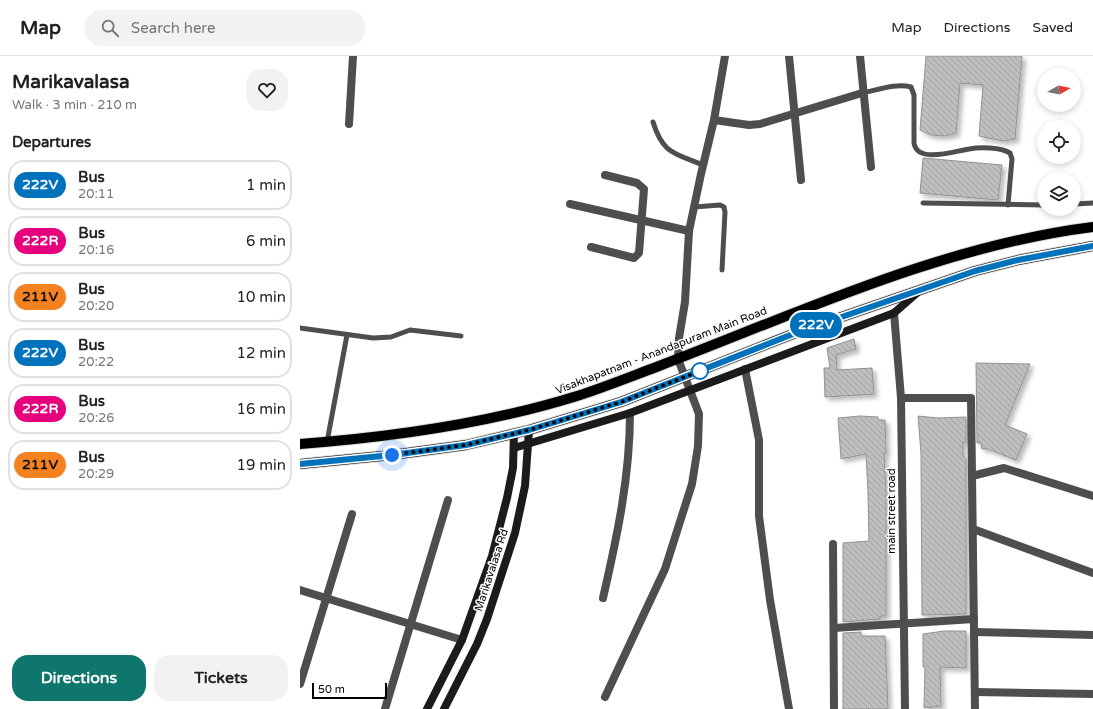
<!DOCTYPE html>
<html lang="en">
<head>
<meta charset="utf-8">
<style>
	body { margin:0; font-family:"Varela Round",sans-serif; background:#f2f2f2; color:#202124; height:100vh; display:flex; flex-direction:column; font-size:15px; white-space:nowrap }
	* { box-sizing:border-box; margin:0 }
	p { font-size:13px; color:#757577 }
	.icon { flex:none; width:22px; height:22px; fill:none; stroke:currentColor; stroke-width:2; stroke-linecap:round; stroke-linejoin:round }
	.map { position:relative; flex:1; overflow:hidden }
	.sheet { display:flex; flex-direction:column; background:#fff; width:300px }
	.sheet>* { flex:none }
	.badge { padding:0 8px; border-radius:13px; font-size:14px; line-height:26px }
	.needle { width:26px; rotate:81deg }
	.tools { position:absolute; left:737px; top:12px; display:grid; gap:8px }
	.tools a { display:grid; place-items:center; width:44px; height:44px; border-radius:50%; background:#fff; box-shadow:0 2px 6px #0003; font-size:20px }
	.scale { position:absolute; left:12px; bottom:10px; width:75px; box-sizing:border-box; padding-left:4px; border:2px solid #000; border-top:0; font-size:11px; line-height:14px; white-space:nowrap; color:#000; -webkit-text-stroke:3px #fff; paint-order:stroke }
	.you { position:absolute; width:20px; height:20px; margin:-10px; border:3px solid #fff; border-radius:50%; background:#1a73e8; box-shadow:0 0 0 6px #1a73e833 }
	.map>.badge { position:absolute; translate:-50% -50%; box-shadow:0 0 0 2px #fff }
	h2 { padding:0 12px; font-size:15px; line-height:36px }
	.round { display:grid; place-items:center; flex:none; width:42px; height:42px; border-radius:16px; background:#f2f2f2 }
	.overview { display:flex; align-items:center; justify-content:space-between; height:68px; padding:0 12px }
	h1 { font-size:19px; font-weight:800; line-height:30px }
	.action { display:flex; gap:8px; margin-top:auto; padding:8px 12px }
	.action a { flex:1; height:46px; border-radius:16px; background:#0f766e; color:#fff; font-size:16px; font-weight:800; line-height:46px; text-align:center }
	.action a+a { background:#f2f2f2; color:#202124 }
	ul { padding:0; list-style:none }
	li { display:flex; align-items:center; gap:12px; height:50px; margin:0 8px 6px; padding:0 4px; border:2px solid #e0e0e0; border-radius:16px }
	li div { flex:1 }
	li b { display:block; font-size:15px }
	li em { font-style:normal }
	li .badge { min-width:44px; font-weight:700; text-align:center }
	header { display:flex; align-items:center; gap:24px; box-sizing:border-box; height:56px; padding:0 20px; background:#fff; border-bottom:1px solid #e0e0e0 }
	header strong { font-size:19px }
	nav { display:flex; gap:22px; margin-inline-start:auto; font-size:14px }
	.search { width:280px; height:36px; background:#f2f2f2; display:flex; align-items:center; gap:10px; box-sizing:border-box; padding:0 14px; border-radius:16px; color:#757577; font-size:15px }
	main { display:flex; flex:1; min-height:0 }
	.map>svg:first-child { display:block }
	.building { fill:url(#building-back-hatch); stroke:#929292; filter:url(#shadow) }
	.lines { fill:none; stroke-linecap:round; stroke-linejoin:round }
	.primary-casing { stroke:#dbdbdb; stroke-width:12 }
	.lane { stroke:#4e4e4e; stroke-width:5 }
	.street { stroke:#4e4e4e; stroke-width:8 }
	.secondary { stroke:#1b1b1b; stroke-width:8 }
	.primary { stroke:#000; stroke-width:10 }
	.line-casing { stroke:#fff; stroke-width:9 }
	.line { stroke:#0072bc; stroke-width:6 }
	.walk { stroke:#000; stroke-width:4; stroke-dasharray:0 7.2 }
	.stop-dot { fill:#fff; stroke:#0072bc; stroke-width:2 }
	.labels { text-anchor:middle; stroke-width:3; stroke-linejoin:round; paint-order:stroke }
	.street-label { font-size:11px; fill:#000; stroke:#fff }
</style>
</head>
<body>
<header>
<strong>Map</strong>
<div class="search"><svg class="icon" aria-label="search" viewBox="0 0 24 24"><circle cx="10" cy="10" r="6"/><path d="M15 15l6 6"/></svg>Search here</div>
<nav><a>Map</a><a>Directions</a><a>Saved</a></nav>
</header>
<main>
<section class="sheet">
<div class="overview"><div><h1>Marikavalasa</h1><p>Walk · 3 min · 210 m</p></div><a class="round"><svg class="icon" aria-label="heart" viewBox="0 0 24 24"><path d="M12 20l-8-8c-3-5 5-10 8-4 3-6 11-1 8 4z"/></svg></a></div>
<h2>Departures</h2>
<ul>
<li><span class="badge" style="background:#0072bc;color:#fff">222V</span><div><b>Bus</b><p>20:11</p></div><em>1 min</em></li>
<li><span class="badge" style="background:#e6007e;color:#fff">222R</span><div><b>Bus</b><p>20:16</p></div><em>6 min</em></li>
<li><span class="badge" style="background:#f58220;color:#111">211V</span><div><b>Bus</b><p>20:20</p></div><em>10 min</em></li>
<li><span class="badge" style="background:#0072bc;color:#fff">222V</span><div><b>Bus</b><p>20:22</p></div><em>12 min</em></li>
<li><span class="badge" style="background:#e6007e;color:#fff">222R</span><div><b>Bus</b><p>20:26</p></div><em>16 min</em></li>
<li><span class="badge" style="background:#f58220;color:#111">211V</span><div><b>Bus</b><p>20:29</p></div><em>19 min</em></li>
</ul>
<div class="action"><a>Directions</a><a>Tickets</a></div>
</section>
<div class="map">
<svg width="793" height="653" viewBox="0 0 793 653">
	<defs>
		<pattern id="building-back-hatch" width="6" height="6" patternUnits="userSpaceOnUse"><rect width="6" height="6" fill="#bebebe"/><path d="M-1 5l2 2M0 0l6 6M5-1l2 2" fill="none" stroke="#a2a2a2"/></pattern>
		<filter id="shadow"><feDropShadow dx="3.5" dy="3.5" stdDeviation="2" flood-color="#0004"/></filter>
	</defs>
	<rect width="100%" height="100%" fill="#fff"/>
	<g class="building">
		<polygon points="626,0 722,0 715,83 703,85 679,80 683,29 660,27 656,77 645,80 631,79 620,74"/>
		<polygon points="623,102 702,109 698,144 620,137"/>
		<polygon points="554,283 556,293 536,299 537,314 572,312 574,338 525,341 524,312 530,312 527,292"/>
		<polygon points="676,307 730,308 705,369 727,378 716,404 688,393 682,393 681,387 677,387"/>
		<polygon points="560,360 578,361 578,364 585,364 586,397 584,397 586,436 586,560 580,560 580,563 543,566 543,487 569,485 568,436 566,398 541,403 538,362"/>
		<polygon points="618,360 638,362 666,361 666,386 663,386 663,400 666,403 666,558 622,559 621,397"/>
		<polygon points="644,575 666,575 666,612 640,611 641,650 624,652 625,611 623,611 623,578"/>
		<polygon points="561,576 561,580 585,580 588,653 543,653 543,577"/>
	</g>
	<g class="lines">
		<defs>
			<g id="primary">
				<path d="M0 388C94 381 187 368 277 340 305 331 332 320 359 310 501 256 641 190 793 171"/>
				<polyline points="0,408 92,399 166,389 229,374 321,346 498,276 675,215 718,204 793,190"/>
			</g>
		</defs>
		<use href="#primary" class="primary-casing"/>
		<g class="lane">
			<path d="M562 37C578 34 596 27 611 31L614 39V87C617 108 655 95 669 93 680 91 700 91 710 97L712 103 708 149"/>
			<path d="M353 66C363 98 374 97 403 109"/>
			<polyline points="623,147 744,149"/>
			<polyline points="774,148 793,147"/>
			<polyline points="394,151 420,149 424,151 425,156 422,214"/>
			<polyline points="0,272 73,282 91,281 110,274 161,280"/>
			<polyline points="27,386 47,279"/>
		</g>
		<g class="street">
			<polyline points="489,0 501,124"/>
			<polyline points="560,0 571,111"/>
			<polyline points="414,64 449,69 460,68 562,37"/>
			<polyline points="49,68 53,0"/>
			<polyline points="270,148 389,175"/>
			<polyline points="291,191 334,202 339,197 344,133 337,127 305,119"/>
			<polyline points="594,257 601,342 605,653"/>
			<polyline points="445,313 459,384 459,460 470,544 489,653"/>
			<polyline points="601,342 671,342 675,653"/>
			<polyline points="672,420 704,412 793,440"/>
			<polyline points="673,473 793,517"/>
			<polyline points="533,488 534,653"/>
			<polyline points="0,534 162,584"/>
			<path d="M303 542C317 481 330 421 330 357"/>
			<polyline points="534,572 674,563"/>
			<polyline points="674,576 793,579"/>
			<polyline points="0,628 52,458"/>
			<polyline points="675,636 793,638"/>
			<polyline points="305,641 365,513 392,428 398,390 399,358 378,303 379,282 385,246 389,175 401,118 414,64 425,0"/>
			<polyline points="85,653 148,444"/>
		</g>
		<g class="secondary">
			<polyline points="214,392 330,357 594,257 618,236"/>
			<polyline points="127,653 162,584 192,500 207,442 213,412 214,377"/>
			<polyline points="144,653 177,588 187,563 215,477 225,430 229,374"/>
		</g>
		<use href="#primary" class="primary"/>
	</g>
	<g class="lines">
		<defs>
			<polyline id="line" points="0,408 92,399 166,389 229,374 321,346 498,276 675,215 718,204 793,190"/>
		</defs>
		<use href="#line" class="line-casing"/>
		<use href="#line" class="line"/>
		<polyline class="walk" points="92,399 166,389 229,374 321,346 400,315"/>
	</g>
	<circle class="stop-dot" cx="400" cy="315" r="8"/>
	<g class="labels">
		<g class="street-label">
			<text transform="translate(361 294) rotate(-21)" y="4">Visakhapatnam - Anandapuram Main Road</text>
			<text transform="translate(591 455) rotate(-90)" y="4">main street road</text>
			<text transform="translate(191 514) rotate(-72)" y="4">Marikavalasa Rd</text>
		</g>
	</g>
</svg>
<div class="tools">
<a><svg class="needle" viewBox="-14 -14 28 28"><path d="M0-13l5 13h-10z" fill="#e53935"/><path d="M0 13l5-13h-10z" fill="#757577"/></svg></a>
<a><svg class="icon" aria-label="locate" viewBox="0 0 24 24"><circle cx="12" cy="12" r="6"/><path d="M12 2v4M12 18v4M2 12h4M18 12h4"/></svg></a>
<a><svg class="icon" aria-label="layers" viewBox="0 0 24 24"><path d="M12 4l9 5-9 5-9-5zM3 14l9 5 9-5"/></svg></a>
</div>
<div class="scale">50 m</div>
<div class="you" style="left:92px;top:399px"></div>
<b class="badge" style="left:516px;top:269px;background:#0072bc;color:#fff">222V</b>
</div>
</main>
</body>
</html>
